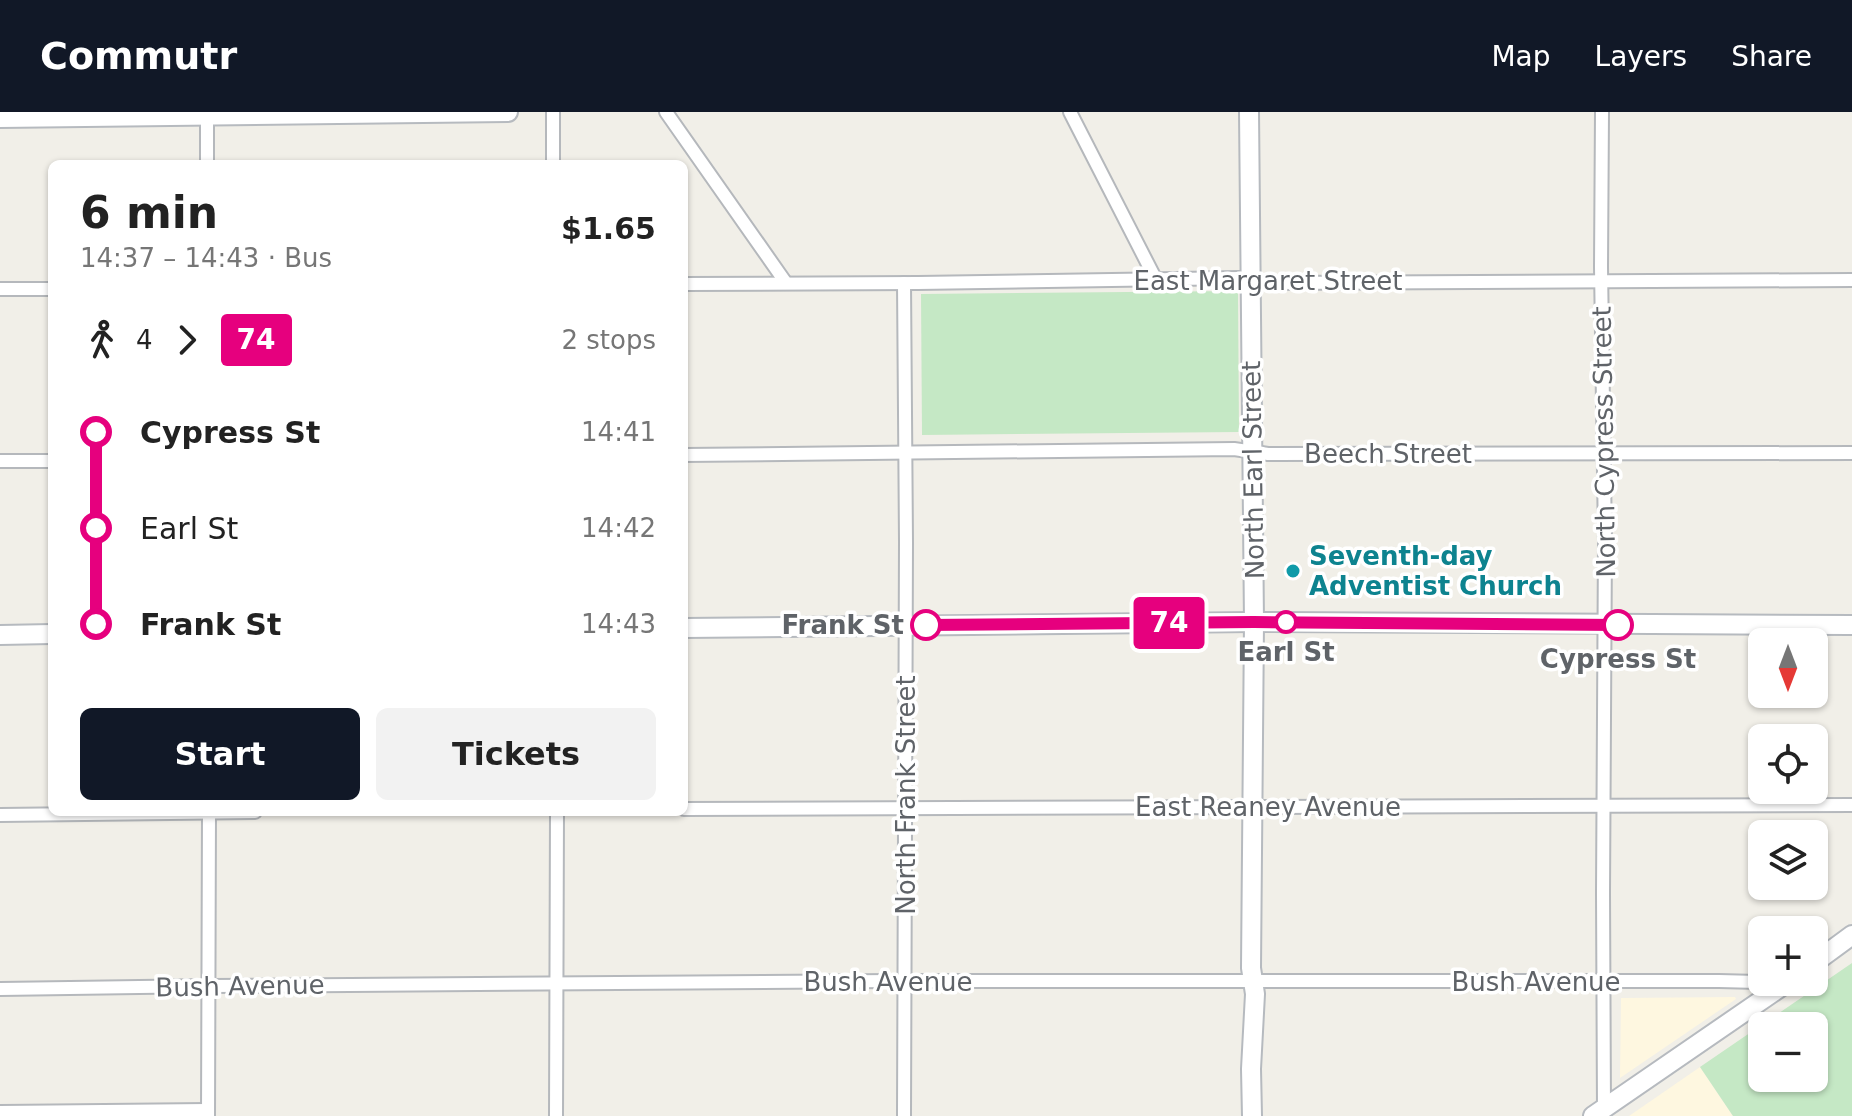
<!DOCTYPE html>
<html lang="en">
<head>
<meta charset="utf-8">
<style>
	body { margin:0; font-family:"DejaVu Sans",sans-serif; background:#f2f2f2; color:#222; height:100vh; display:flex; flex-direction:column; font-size:30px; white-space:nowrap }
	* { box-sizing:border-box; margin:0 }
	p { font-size:26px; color:#767676 }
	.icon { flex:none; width:44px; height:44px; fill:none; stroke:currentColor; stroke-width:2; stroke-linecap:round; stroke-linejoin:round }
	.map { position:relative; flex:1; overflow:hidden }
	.drawer { position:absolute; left:48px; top:48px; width:640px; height:656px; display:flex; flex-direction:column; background:#fff; border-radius:12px; box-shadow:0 2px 6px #0004 }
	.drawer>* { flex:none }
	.badge { padding:0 16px; border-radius:6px; font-size:28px; line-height:52px }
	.needle { width:52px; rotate:180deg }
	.fabs { position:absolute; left:1748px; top:516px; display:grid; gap:16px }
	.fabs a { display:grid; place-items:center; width:80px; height:80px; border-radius:12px; background:#fff; box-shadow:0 2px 6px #0004; font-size:40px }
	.map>.badge { position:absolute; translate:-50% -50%; box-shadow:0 0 0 4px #fff }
	.legs { display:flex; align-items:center; gap:12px; height:88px; padding:0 32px; font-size:26px }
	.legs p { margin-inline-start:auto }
	.headline { display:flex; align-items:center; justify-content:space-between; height:136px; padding:0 32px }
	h1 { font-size:44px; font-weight:600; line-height:60px }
	.primary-button { display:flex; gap:16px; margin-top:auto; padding:16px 32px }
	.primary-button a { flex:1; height:92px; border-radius:12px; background:#111827; color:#fff; font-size:32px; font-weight:600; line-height:92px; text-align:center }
	.primary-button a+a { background:#f2f2f2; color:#222 }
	ul { padding:0 32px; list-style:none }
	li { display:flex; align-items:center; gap:28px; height:96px; font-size:30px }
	li i { display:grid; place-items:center; width:12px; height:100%; margin:0 10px; background:currentColor }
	li i::after { content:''; width:20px; height:20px; margin:-10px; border:6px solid; border-radius:50%; background:#fff }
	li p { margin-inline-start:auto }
	li:first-child i { background:linear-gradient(#0000 50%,currentColor 0) }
	li:last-child i { background:linear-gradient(currentColor 50%,#0000 0) }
	header { display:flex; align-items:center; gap:48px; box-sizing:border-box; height:112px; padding:0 40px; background:#111827; color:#fff }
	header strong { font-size:38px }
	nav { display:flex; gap:44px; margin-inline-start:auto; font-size:28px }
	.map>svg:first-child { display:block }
	.commercial { fill:#fef7e0 }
	.green { fill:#c5e8c5; fill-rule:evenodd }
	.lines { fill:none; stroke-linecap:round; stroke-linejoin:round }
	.street-casing { stroke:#b5b8bc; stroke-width:16 }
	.secondary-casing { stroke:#b6babf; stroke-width:22 }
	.street { stroke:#fff; stroke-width:12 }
	.secondary { stroke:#fff; stroke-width:18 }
	.line-1-casing { stroke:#fff; stroke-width:18 }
	.line-1 { stroke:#e6007e; stroke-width:12 }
	.culture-dot { fill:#0f9aa8; stroke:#fff; stroke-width:3 }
	.stop-1-dot { fill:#fff; stroke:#e6007e; stroke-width:4 }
	.labels { text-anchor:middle; stroke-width:7; stroke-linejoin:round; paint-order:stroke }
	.street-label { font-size:26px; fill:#5f6368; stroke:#fff }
	.culture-label { font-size:26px; font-weight:bold; fill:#0d838f; stroke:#fff; text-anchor:start }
	.stop-label { font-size:26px; font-weight:bold; fill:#5f6368; stroke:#fff }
</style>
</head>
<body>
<header>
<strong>Commutr</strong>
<nav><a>Map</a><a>Layers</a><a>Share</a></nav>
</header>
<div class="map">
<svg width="1852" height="1004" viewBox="0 0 1852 1004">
	<rect width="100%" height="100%" fill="#f1efe8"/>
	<g class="commercial">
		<polygon points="1735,885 1736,887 1620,966 1621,886"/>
		<polygon points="1700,955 1733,1004 1629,1004"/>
	</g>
	<g class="green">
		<polygon points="1238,179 1239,320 922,323 921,182"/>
		<path d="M1852 851V1004H1733L1700 955ZM1762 914H1814V966H1762Z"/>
	</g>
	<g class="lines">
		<defs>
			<g id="street">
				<polyline points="207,0 207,52"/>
				<polyline points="553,0 553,52"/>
				<polyline points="666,0 786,171"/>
				<polyline points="1070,0 1156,168"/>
				<polyline points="1602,0 1601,155 1605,429 1603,781 1604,997"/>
				<polyline points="684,172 918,171 1239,166 1267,171 1852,168"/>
				<polyline points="0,177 52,177"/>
				<polyline points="684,343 1234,337 1268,342 1852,341"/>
				<polyline points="0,349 52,349"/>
				<polyline points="684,697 1852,693"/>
				<polyline points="0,703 255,700"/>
				<polyline points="0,877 209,874 893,869 1719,869 1758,870 1769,884"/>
				<polyline points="0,1000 208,998"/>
				<polyline points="208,1004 209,700"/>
				<polyline points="556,1004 557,700"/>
				<polyline points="904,1004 906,430 904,171"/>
			</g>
			<g id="secondary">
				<polyline points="1249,0 1254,510 1251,856 1255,882 1251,957 1252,1004"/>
				<polyline points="0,6 508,0"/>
				<polyline points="684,516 1254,510 1852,513"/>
				<polyline points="0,523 52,522"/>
				<polyline points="1814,851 1852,823"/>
				<polyline points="1593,1004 1788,870"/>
			</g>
		</defs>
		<use href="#street" class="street-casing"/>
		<use href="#secondary" class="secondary-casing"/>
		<use href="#street" class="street"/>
		<use href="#secondary" class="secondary"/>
	</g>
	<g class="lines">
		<defs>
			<polyline id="line-1" points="926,513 1254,510 1618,513"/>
		</defs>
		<use href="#line-1" class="line-1-casing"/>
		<use href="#line-1" class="line-1"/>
	</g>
	<circle class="culture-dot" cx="1293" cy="459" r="8"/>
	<g class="stop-1-dot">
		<circle cx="1286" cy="510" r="10"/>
		<circle cx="926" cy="513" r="14"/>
		<circle cx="1618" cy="513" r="14"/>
	</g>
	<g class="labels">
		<g class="street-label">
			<text x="1268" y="178">East Margaret Street</text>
			<text transform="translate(1604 330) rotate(-91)" y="9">North Cypress Street</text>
			<text x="1388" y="351">Beech Street</text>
			<text transform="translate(1253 358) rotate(-91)" y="9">North Earl Street</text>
			<text transform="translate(906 683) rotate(-90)" y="9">North Frank Street</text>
			<text x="1268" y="704">East Reaney Avenue</text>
			<text x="888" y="879">Bush Avenue</text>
			<text x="1536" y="879">Bush Avenue</text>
			<text transform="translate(240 874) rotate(-1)" y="9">Bush Avenue</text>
		</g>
		<g class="culture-label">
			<text x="1309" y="453">Seventh-day<tspan x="1309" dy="30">Adventist Church</tspan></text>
		</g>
		<g class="stop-label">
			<text x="904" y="522" text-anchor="end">Frank St</text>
			<text x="1286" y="549">Earl St</text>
			<text x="1618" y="556">Cypress St</text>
		</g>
	</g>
</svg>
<div class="fabs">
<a><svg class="needle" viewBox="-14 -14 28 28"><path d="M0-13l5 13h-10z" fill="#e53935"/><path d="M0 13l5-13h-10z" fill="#767676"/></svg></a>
<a><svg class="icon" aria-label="locate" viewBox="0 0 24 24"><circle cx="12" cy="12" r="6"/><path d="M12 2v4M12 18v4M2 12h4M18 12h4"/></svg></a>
<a><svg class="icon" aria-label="layers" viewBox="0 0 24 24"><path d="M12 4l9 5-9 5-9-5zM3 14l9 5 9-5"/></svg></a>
<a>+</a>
<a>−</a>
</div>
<b class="badge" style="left:1169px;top:511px;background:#e6007e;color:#fff">74</b>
<section class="drawer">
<div class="headline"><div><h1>6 min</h1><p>14:37 – 14:43 · Bus</p></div><b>$1.65</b></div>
<div class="legs"><svg class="icon" aria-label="walk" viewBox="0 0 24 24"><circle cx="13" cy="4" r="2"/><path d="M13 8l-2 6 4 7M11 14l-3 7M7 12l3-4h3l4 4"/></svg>4<svg class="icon" aria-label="forward" viewBox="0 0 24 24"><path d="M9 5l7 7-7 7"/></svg><b class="badge" style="background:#e6007e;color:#fff">74</b><p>2 stops</p></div>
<ul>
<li><i style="color:#e6007e"></i><b>Cypress St</b><p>14:41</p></li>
<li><i style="color:#e6007e"></i><span>Earl St</span><p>14:42</p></li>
<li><i style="color:#e6007e"></i><b>Frank St</b><p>14:43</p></li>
</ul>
<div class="primary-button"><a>Start</a><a>Tickets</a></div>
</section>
</div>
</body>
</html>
